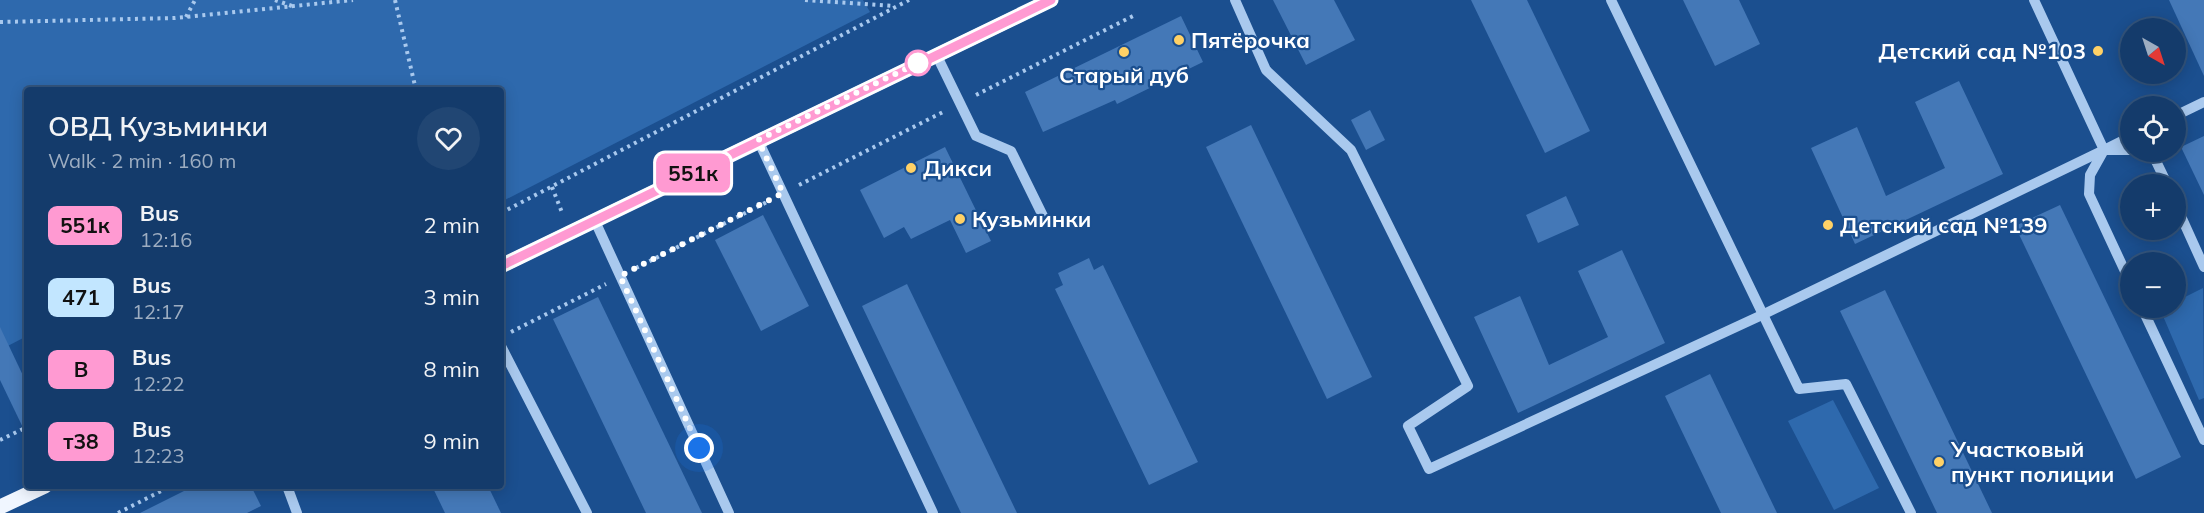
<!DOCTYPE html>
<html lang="en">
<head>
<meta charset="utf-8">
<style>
	body { margin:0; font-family:Mulish,sans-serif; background:#214673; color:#f1f3f6; height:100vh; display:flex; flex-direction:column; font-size:22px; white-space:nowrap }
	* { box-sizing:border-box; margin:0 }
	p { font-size:20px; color:#9dadc1 }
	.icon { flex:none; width:33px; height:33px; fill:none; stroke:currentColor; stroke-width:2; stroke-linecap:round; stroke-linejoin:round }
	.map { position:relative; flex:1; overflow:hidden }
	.sheet { position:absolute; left:24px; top:87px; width:480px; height:402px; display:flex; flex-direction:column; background:#143b6b; border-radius:6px; box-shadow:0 3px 15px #0003,0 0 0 2px #33557e }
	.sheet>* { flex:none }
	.badge { padding:0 12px; border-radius:9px; font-size:21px; line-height:39px }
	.needle { width:39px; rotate:141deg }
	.controls { position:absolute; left:2120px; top:18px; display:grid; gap:12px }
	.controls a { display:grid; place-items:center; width:66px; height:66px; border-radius:50%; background:#143b6b; box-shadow:0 3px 15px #0003,0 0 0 2px #33557e; font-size:30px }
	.you { position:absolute; width:30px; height:30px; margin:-15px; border:4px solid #fff; border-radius:50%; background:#1a73e8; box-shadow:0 0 0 9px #1a73e833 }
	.map>.badge { position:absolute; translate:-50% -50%; box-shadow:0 0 0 3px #fff }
	.round { display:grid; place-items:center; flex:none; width:63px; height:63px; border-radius:32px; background:#214673 }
	.head { display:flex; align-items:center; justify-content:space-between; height:102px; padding:0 24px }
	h1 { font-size:28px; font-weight:600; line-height:45px }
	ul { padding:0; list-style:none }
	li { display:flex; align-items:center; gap:18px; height:72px; padding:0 24px }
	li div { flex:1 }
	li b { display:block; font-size:22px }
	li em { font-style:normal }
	li .badge { min-width:66px; font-weight:700; text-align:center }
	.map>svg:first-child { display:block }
	.green { fill:#2e69ad }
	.building { fill:#4478b7 }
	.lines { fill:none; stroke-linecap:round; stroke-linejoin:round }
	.path { stroke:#a9c9ee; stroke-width:4; stroke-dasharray:3 4.5; stroke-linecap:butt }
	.minor { stroke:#a9c9ee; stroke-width:10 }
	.major { stroke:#f0f6ff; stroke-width:15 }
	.line-casing { stroke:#fff; stroke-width:14 }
	.line { stroke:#ff9ad2; stroke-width:9 }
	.walk { stroke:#fff; stroke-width:6; stroke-dasharray:0 10.8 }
	.poi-dot { fill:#ffd166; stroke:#1b4f8f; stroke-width:2 }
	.stop-dot { fill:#fff; stroke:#ff9ad2; stroke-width:3 }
	.labels { text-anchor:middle; stroke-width:4.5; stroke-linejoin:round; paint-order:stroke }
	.poi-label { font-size:22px; font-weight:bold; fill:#fff; stroke:#1b4f8f; text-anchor:start }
</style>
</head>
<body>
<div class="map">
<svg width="2204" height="513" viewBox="0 0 2204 513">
	<rect width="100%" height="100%" fill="#1b4f8f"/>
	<g class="green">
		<polygon points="0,0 863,0 870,12 501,202 501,90 27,90 27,336 0,350"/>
		<polygon points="2203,288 2204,398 2199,400 2160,309 2175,308 2175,302"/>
		<polygon points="1833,400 1879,488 1834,510 1788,421"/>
	</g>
	<g class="building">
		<polygon points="1273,0 1334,0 1355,40 1306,65"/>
		<polygon points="1471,0 1527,0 1590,131 1545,153"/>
		<polygon points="1683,0 1739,0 1760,44 1715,66"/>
		<polygon points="2169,0 2204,0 2204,76"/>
		<polygon points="1181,16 1203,62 1117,104 1115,100 1043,132 1025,92"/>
		<polygon points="1959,81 2003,174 1855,244 1811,148 1857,127 1886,196 1945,168 1915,102"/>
		<polygon points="1370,110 1385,140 1366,150 1351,120"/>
		<polygon points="1251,125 1372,377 1327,399 1206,147"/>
		<polygon points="2204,136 2204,195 2181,147"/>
		<polygon points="945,147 991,241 966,253 950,220 911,239 904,227 884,238 860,190"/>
		<polygon points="1566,196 1579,225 1538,243 1526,215"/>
		<polygon points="2060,205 2181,457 2136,479 2015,226"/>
		<polygon points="763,215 809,306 761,331 715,240"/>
		<polygon points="1622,250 1665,343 1518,413 1474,317 1520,296 1549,365 1608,337 1578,271"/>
		<polygon points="1089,258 1094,270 1103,265 1198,462 1149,485 1055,289 1063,285 1058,273"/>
		<polygon points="907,284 1017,513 961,513 862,306"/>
		<polygon points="1885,290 1992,513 1937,513 1840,311"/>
		<polygon points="598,297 702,513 646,513 553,319"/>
		<polygon points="0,327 27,384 27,436 0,380"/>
		<polygon points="1710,374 1777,513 1721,513 1665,396"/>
		<polygon points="194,486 251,486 261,506 247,513 140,513"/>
		<polygon points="432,486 488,486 501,513 445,513"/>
	</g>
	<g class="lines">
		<g class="path">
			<polyline points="275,0 292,6"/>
			<polyline points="395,0 416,90"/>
			<polyline points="805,0 894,6"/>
			<polyline points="186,17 195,0"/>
			<polyline points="0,22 175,18 353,0"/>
			<polyline points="976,95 1133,16"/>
			<polyline points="799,185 945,111"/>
			<polyline points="552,187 563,215"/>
			<polyline points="501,213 909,0"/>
			<polyline points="636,268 769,201"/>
			<polyline points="511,332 606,284"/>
			<polyline points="0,440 27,427"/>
			<polyline points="118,513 171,486"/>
		</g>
		<g class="minor">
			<polyline points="1235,0 1266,70 1351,150 1468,386 1408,426 1429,469 1762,315 2104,150"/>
			<polyline points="1611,0 1799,389 1846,384 1911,513"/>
			<polyline points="2034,0 2104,150 2130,137"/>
			<polyline points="936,54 976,136 1011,151 1043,216"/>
			<polyline points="2175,116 2204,102"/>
			<polyline points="758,140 933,513"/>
			<polyline points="2130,150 2104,150 2090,175 2089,194 2130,282"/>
			<polyline points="2139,152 2155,159 2167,184"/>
			<polyline points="2175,203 2204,267"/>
			<polyline points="595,221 729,513"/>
			<polyline points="2142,308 2204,440"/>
			<polyline points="501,346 587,513"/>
			<polyline points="287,486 297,513"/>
		</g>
		<g class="major">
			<polyline points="501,266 1051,0"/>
			<polyline points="0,507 45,486"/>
		</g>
	</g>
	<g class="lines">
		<defs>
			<polyline id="line" points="501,266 1051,0"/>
		</defs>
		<use href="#line" class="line-casing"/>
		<use href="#line" class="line"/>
		<polyline class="walk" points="699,448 620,276 783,193 758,140 918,63"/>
	</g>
	<g class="poi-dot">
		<circle cx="1179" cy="40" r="6"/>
		<circle cx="2098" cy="51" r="6"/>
		<circle cx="1124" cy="52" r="6"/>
		<circle cx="911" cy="168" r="6"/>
		<circle cx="960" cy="219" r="6"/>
		<circle cx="1828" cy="225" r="6"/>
		<circle cx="1939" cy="462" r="6"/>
	</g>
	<circle class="stop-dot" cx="918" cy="63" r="12"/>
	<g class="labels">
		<g class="poi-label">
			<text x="1191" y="48">Пятёрочка</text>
			<text x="2086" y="59" text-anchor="end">Детский сад №103</text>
			<text x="1124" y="83" text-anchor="middle">Старый дуб</text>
			<text x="923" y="176">Дикси</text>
			<text x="972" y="227">Кузьминки</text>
			<text x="1840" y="233">Детский сад №139</text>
			<text x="1951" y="457">Участковый<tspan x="1951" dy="25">пункт полиции</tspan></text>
		</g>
	</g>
</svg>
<div class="controls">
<a><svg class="needle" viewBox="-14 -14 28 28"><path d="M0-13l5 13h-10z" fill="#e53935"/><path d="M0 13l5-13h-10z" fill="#9dadc1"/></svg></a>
<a><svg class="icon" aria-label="locate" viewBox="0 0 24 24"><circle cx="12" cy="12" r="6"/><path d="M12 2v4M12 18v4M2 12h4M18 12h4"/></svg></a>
<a>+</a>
<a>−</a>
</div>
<div class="you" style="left:699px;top:448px"></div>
<b class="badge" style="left:693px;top:173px;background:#ff9ad2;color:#111">551к</b>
<section class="sheet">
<div class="head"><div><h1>ОВД Кузьминки</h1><p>Walk · 2 min · 160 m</p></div><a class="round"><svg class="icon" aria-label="heart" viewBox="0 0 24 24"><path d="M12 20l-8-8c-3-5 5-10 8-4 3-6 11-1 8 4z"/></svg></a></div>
<ul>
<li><span class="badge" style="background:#ff9ad2;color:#111">551к</span><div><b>Bus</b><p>12:16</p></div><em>2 min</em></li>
<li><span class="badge" style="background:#c2e6ff;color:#111">471</span><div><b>Bus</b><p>12:17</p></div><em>3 min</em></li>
<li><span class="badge" style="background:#ff9ad2;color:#111">В</span><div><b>Bus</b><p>12:22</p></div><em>8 min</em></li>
<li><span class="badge" style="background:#ff9ad2;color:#111">т38</span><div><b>Bus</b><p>12:23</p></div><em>9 min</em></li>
</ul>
</section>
</div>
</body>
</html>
